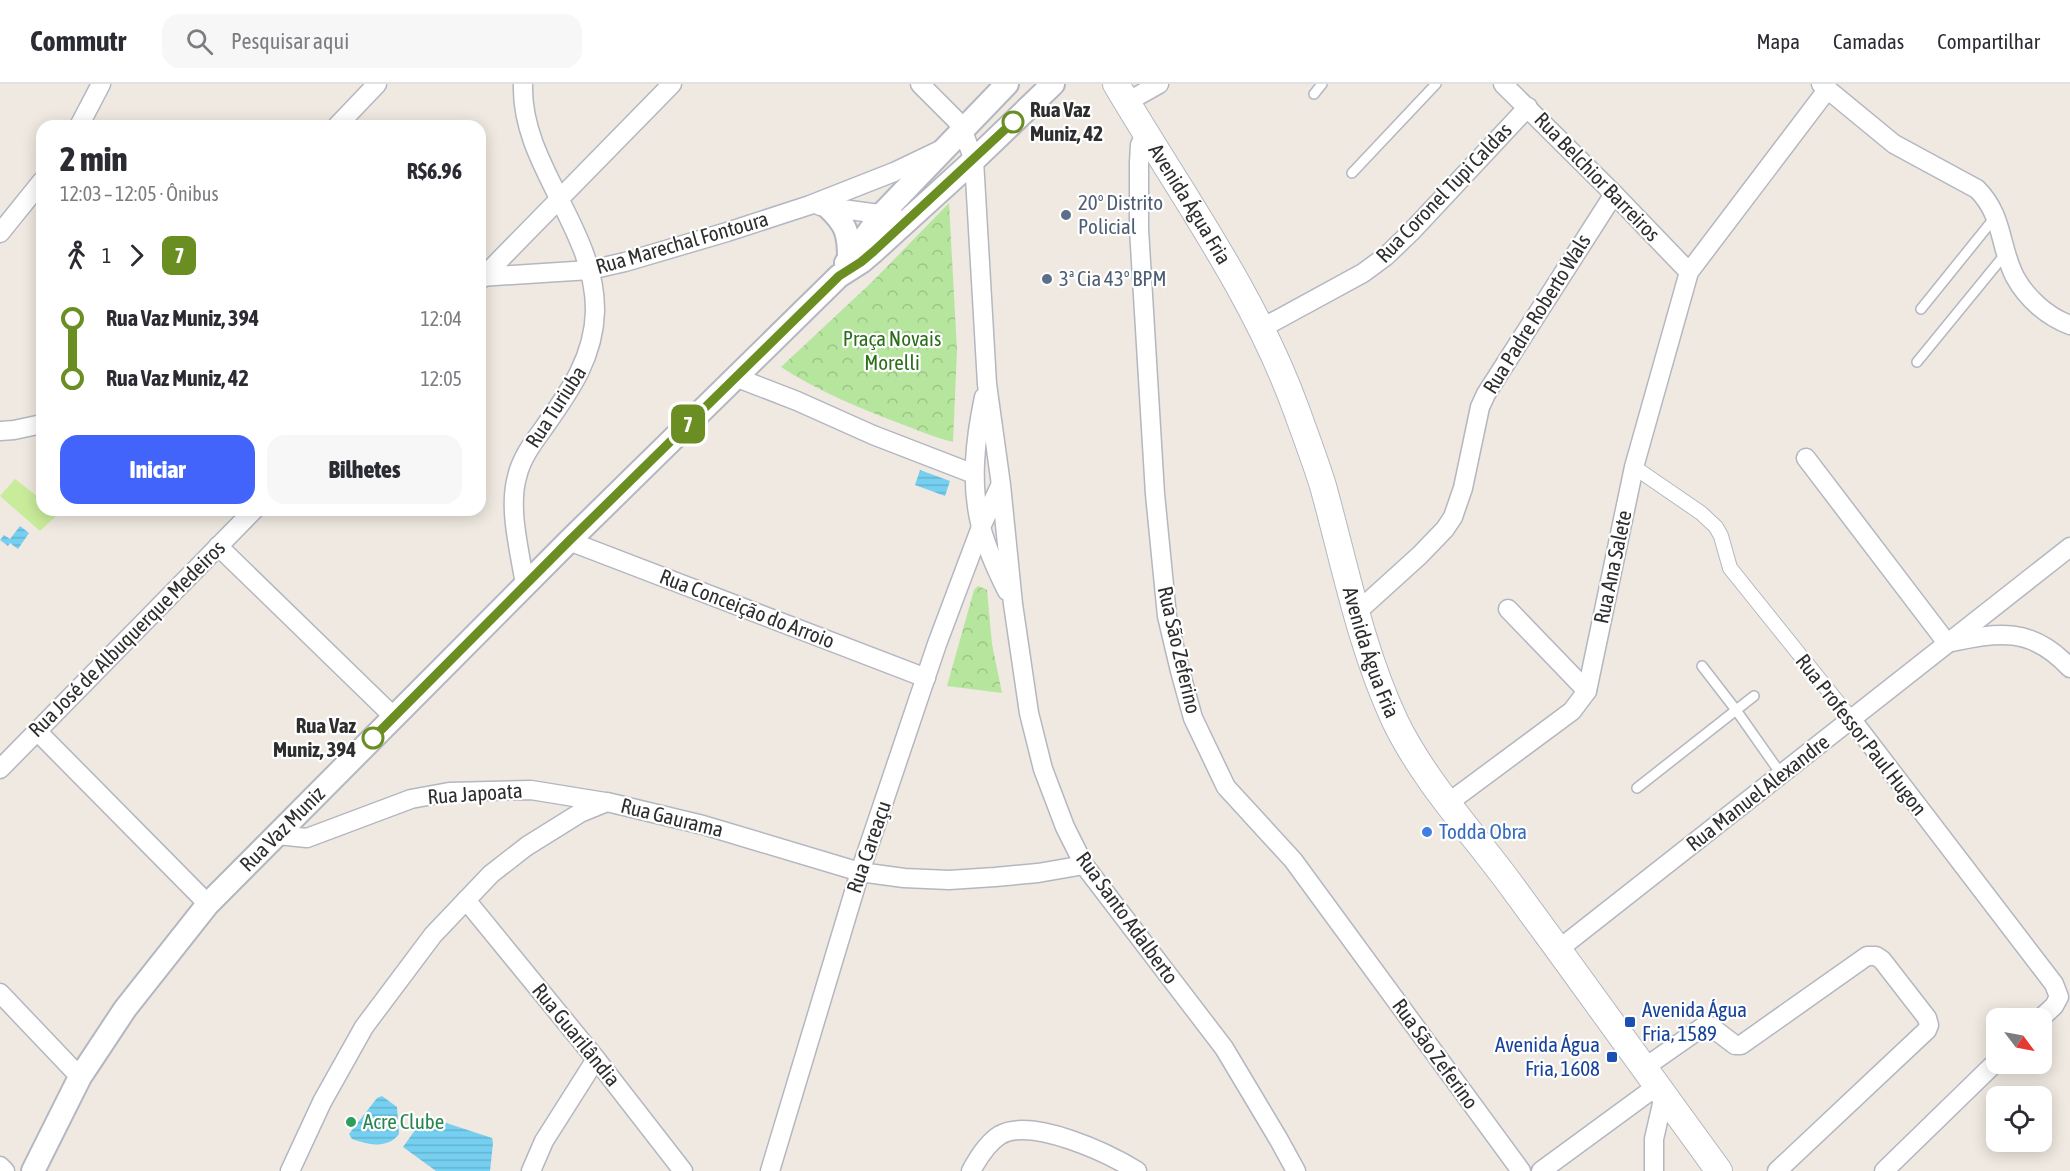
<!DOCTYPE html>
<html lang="pt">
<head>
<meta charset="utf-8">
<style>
	body { margin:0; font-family:"Asap Condensed",sans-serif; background:#f7f7f7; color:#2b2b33; height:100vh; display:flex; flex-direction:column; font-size:22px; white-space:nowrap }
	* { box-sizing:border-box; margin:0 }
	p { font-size:20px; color:#7c7c81 }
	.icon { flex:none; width:33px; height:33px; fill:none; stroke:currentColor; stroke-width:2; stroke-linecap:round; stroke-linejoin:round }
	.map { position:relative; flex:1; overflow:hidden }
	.drawer { position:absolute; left:36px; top:36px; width:450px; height:396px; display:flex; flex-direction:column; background:#fff; border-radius:18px; box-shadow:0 3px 15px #0003 }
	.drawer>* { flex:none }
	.badge { padding:0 12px; border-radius:9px; font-size:21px; line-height:39px }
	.needle { width:39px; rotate:122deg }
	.tools { position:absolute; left:1986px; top:924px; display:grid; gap:12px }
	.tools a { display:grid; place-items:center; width:66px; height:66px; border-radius:12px; background:#fff; box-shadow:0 3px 15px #0003; font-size:30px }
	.map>.badge { position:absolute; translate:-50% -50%; box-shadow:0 0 0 3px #fff }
	.legs { display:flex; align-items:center; gap:9px; height:66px; padding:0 24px; font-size:20px }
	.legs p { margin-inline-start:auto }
	.summary { display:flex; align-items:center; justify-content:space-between; height:102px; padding:0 24px }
	h1 { font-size:33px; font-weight:800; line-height:45px }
	.cta { display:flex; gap:12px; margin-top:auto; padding:12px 24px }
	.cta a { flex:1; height:69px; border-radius:18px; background:#4264fb; color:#fff; font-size:24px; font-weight:800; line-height:69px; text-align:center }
	.cta a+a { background:#f7f7f7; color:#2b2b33 }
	ul { padding:0 24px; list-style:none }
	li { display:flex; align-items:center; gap:21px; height:60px; font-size:22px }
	li i { display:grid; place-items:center; width:9px; height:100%; margin:0 8px; background:currentColor }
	li i::after { content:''; width:15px; height:15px; margin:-8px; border:4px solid; border-radius:50%; background:#fff }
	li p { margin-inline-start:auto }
	li:first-child i { background:linear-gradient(#0000 50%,currentColor 0) }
	li:last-child i { background:linear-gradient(currentColor 50%,#0000 0) }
	header { display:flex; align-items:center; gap:36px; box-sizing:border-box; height:84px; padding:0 30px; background:#fff; border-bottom:2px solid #e1e1e2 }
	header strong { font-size:28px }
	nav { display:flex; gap:33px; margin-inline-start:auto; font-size:21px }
	.search { width:420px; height:54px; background:#f7f7f7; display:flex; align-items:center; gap:15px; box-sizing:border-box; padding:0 21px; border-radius:18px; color:#7c7c81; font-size:22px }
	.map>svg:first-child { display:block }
	.park { fill:url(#park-crowns) }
	.pitch { fill:#c9ec9a }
	.water { fill:url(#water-rules) }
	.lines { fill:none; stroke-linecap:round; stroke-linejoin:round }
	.service-casing { stroke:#b4b7c1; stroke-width:12 }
	.pedestrian-casing { stroke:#b4b7c1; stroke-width:16 }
	.minor-casing { stroke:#b4b7c1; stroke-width:21 }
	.tertiary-casing { stroke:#b4b7c1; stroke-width:26 }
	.secondary-casing { stroke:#b4b7c1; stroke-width:28 }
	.service { stroke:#fff; stroke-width:9 }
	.pedestrian { stroke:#fff; stroke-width:14 }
	.minor { stroke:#fff; stroke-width:18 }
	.tertiary { stroke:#fff; stroke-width:22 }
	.secondary { stroke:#fff; stroke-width:26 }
	.line-1-casing { stroke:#fff; stroke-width:14 }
	.line-1 { stroke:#6b8e23; stroke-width:9 }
	.stop-1-dot { fill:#fff; stroke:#6b8e23; stroke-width:3 }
	.service-dot { fill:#5c6f8a; stroke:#fff; stroke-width:2 }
	.shop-dot { fill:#3f7fe0; stroke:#fff; stroke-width:2 }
	.transit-dot { fill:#1a4fb4; stroke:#fff; stroke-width:2 }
	.leisure-dot { fill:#2e9e5b; stroke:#fff; stroke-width:2 }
	.labels { text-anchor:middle; stroke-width:4.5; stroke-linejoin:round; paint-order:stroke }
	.stop-label { font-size:21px; font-weight:bold; fill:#2e2e2e; stroke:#fff; text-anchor:start }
	.street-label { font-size:21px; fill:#2e2e2e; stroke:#fff }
	.service-label { font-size:21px; fill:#4e5e75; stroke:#fff; text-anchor:start }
	.park-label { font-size:21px; fill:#2c6e1b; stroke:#fff }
	.shop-label { font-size:21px; fill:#366cbe; stroke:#fff; text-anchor:start }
	.transit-label { font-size:21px; fill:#164399; stroke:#fff; text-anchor:start }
	.leisure-label { font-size:21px; fill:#27864d; stroke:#fff; text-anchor:start }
</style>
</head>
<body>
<header>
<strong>Commutr</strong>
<div class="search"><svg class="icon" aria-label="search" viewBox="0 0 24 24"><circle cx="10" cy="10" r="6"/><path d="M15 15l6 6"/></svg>Pesquisar aqui</div>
<nav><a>Mapa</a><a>Camadas</a><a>Compartilhar</a></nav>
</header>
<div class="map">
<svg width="2070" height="1087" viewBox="0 0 2070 1087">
	<defs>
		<pattern id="park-crowns" width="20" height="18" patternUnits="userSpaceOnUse" patternTransform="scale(1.5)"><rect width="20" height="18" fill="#b6e59e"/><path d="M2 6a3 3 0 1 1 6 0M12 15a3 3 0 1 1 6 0" fill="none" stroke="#9dc588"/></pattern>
		<pattern id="water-rules" width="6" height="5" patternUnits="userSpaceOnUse" patternTransform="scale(1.5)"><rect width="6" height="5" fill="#75cff0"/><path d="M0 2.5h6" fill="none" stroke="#66b2ce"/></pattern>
	</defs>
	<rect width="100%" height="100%" fill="#efe9e1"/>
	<g class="park">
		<path d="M949 119 957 266 953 358C936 354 920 347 904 341 862 325 819 308 781 283L872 198Z"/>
		<polygon points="978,502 987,506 992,560 1002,609 947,602 974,506"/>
	</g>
	<polygon class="pitch" points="15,395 42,416 42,426 54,426 58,430 40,447 0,412"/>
	<g class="water">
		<polygon points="920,386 950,397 945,412 915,401"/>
		<polygon points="20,442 29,449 18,465 10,459 8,462 0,456 4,451 10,455"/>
		<path d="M382 1012 397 1023 399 1050C388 1065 368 1061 352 1055L349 1050 377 1014Z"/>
		<polygon points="428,1033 492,1054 493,1059 490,1087 436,1087 403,1063 423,1035"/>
	</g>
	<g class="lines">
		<defs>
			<g id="service">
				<polyline points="1314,10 1322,0"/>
				<polyline points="1352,89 1436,0"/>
				<polyline points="1921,225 1996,132"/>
				<polyline points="1917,278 2007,168"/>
				<polyline points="1702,582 1736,626 1781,690"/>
				<polyline points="1637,704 1754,612"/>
			</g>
			<polyline id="pedestrian" points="1634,383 1701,429 1716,443 1721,452 1730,484 1852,636"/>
			<g id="minor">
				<path d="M523 0C520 80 596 145 595 227 594 274 569 308 543 345 532 360 521 375 517 393 508 425 520 468 525 501"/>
				<polyline points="920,0 956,36 962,45 974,76 987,300 1001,401 1013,520 1029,629 1043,685 1065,743 1084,781 1224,964 1279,1056 1296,1087"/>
				<polyline points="1503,0 1614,110 1689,188"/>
				<path d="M1821 0 1894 60 1977 105C2004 132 1999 162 2015 193 2027 215 2048 233 2070 241"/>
				<polyline points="1127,18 1159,0"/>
				<polyline points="79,42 101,0"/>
				<polyline points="337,42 377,0"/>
				<polyline points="1146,48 1140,61 1139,78 1139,145 1155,410 1167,532 1180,587 1193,634 1226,703 1293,776 1521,1087"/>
				<polyline points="820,122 894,132"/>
				<polyline points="0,149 42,97"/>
				<polyline points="480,193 590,186 625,178 727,148 810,121 894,88 940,66"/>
				<polyline points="480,196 672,0"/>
				<polyline points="1262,244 1363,189 1386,172 1411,148 1528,23"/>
				<polyline points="735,293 797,317 873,351 974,390"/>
				<path d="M984 313C975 356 970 400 981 443 987 465 997 487 1007 507"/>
				<polyline points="0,347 14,346 42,340"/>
				<path d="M1806 374 1947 559C1999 548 2031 542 2070 584"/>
				<polyline points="569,457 926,594"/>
				<polyline points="218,462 394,633"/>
				<polyline points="1508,525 1587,607"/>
				<polyline points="1356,529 1420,471 1445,445 1453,433 1463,404 1480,323 1486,310 1614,110"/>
				<polyline points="1852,636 2054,900 2059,913 2054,922 2041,934"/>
				<polyline points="37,647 208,820"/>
				<polyline points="0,685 254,426"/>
				<polyline points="1448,719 1572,627 1587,607 1634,383 1689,188 1827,6"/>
				<polyline points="277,751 307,754 411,715 449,708 531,706 605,718"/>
				<polyline points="466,816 596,975 683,1087"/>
				<polyline points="1559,865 2070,463"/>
				<polyline points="0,909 80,993"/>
				<polyline points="1644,984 1704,942 1710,942 1735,961 1741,961 1867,872 1876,872 1882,876 1927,934 1929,941 1927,946 1777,1087"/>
				<polyline points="0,1082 5,1087"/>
				<polyline points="290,1087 322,1018 364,943 433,851 491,790 527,762 580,729 607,718 703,741 860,788 904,794 949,796 995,793 1038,789 1084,781"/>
				<polyline points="531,1087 544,1057 596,975"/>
				<polyline points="770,1087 860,788 937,560 981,443 1000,402"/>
				<path d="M971 1087C978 1074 987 1059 1000 1051 1032 1033 1108 1069 1137 1087"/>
				<polyline points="1541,1087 1657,1002"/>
				<polyline points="1654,1087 1654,1055 1664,1011"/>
				<polyline points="1884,1087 1996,978"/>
			</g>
			<g id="tertiary">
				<path d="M828 123C846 140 849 149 849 174"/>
				<polyline points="846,179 882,130 1007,0"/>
				<path id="s1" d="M33 1087 80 993 125 925 208 820 569 457 839 192 861 178 874 167 974 76 1053 0"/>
			</g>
			<g id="secondary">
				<path id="s2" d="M1116 0C1179 107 1253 207 1296 325 1305 350 1315 376 1323 402 1345 481 1360 562 1395 637 1424 697 1472 748 1511 801 1581 896 1650 992 1719 1087"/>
			</g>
		</defs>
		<use href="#service" class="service-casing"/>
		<use href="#pedestrian" class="pedestrian-casing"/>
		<use href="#minor" class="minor-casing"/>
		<use href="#tertiary" class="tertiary-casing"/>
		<use href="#secondary" class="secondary-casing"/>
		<use href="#service" class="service"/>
		<use href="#pedestrian" class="pedestrian"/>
		<use href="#minor" class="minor"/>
		<use href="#tertiary" class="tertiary"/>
		<use href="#secondary" class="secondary"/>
	</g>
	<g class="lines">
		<defs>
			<polyline id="line-1" points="373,654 569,457 839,192 861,178 874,167 1013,38"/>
		</defs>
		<use href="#line-1" class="line-1-casing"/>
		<use href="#line-1" class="line-1"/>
	</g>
	<g class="stop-1-dot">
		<circle cx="1013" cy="38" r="10"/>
		<circle cx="373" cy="654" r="10"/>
	</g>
	<g class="service-dot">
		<circle cx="1066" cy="131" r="6"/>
		<circle cx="1047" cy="195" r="6"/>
	</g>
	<circle class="shop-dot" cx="1427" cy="748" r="6"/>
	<g class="transit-dot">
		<rect x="1624" y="932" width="12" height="12" rx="3"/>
		<rect x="1606" y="967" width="12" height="12" rx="3"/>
	</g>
	<circle class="leisure-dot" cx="351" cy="1038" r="6"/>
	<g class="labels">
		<g class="stop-label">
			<text x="1030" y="33">Rua Vaz<tspan x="1030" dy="24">Muniz, 42</tspan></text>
			<text x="356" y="649" text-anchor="end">Rua Vaz<tspan x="356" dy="24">Muniz, 394</tspan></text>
		</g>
		<g class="street-label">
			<text transform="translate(1597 93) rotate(46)" y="7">Rua Belchior Barreiros</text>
			<text transform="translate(1444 109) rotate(-46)" y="7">Rua Coronel Tupi Caldas</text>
			<text dy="7" stroke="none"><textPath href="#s2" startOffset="141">Avenida Água Fria</textPath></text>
			<text transform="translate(682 159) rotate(-16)" y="7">Rua Marechal Fontoura</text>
			<text transform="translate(1537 230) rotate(-58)" y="7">Rua Padre Roberto Wals</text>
			<text transform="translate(556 323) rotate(-57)" y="7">Rua Turiuba</text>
			<text transform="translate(1613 483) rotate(-78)" y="7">Rua Ana Salete</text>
			<text transform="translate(747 525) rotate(21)" y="7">Rua Conceição do Arroio</text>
			<text transform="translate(127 555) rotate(-45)" y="7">Rua José de Albuquerque Medeiros</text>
			<text transform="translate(1179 566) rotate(77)" y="7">Rua São Zeferino</text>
			<text dy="7" stroke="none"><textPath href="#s2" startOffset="627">Avenida Água Fria</textPath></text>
			<text transform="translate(1861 651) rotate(52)" y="7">Rua Professor Paul Hugon</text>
			<text transform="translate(1758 709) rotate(-38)" y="7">Rua Manuel Alexandre</text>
			<text transform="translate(475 710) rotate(-4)" y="7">Rua Japoata</text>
			<text transform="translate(672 734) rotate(14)" y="7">Rua Gaurama</text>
			<text dy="7" stroke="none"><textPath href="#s1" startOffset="426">Rua Vaz Muniz</textPath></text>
			<text transform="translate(869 763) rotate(-71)" y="7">Rua Careaçu</text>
			<text transform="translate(1127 834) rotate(54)" y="7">Rua Santo Adalberto</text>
			<text transform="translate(576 951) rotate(51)" y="7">Rua Guarilândia</text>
			<text transform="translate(1435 970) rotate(54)" y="7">Rua São Zeferino</text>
		</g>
		<g class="service-label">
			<text x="1078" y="126">20º Distrito<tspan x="1078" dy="24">Policial</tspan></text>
			<text x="1059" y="202">3ª Cia 43º BPM</text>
		</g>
		<g class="park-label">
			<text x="892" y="262">Praça Novais<tspan x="892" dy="24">Morelli</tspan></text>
		</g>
		<g class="shop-label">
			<text x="1439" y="755">Todda Obra</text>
		</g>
		<g class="transit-label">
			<text x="1642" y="933">Avenida Água<tspan x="1642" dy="24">Fria, 1589</tspan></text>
			<text x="1600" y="968" text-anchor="end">Avenida Água<tspan x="1600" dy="24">Fria, 1608</tspan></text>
		</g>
		<g class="leisure-label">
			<text x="363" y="1045">Acre Clube</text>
		</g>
	</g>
</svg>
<div class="tools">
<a><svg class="needle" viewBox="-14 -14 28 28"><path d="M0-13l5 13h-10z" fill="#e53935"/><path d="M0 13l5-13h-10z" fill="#7c7c81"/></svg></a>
<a><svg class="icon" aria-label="locate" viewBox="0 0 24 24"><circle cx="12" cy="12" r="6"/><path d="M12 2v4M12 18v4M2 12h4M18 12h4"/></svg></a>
</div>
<b class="badge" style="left:688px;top:340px;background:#6b8e23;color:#fff">7</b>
<section class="drawer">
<div class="summary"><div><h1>2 min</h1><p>12:03 – 12:05 · Ônibus</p></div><b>R$6.96</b></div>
<div class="legs"><svg class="icon" aria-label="walk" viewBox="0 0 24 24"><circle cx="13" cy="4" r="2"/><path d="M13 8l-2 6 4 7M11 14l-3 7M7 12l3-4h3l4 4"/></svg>1<svg class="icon" aria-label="forward" viewBox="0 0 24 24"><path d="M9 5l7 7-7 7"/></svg><b class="badge" style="background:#6b8e23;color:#fff">7</b></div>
<ul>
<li><i style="color:#6b8e23"></i><b>Rua Vaz Muniz, 394</b><p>12:04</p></li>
<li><i style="color:#6b8e23"></i><b>Rua Vaz Muniz, 42</b><p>12:05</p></li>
</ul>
<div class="cta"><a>Iniciar</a><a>Bilhetes</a></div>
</section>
</div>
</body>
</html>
